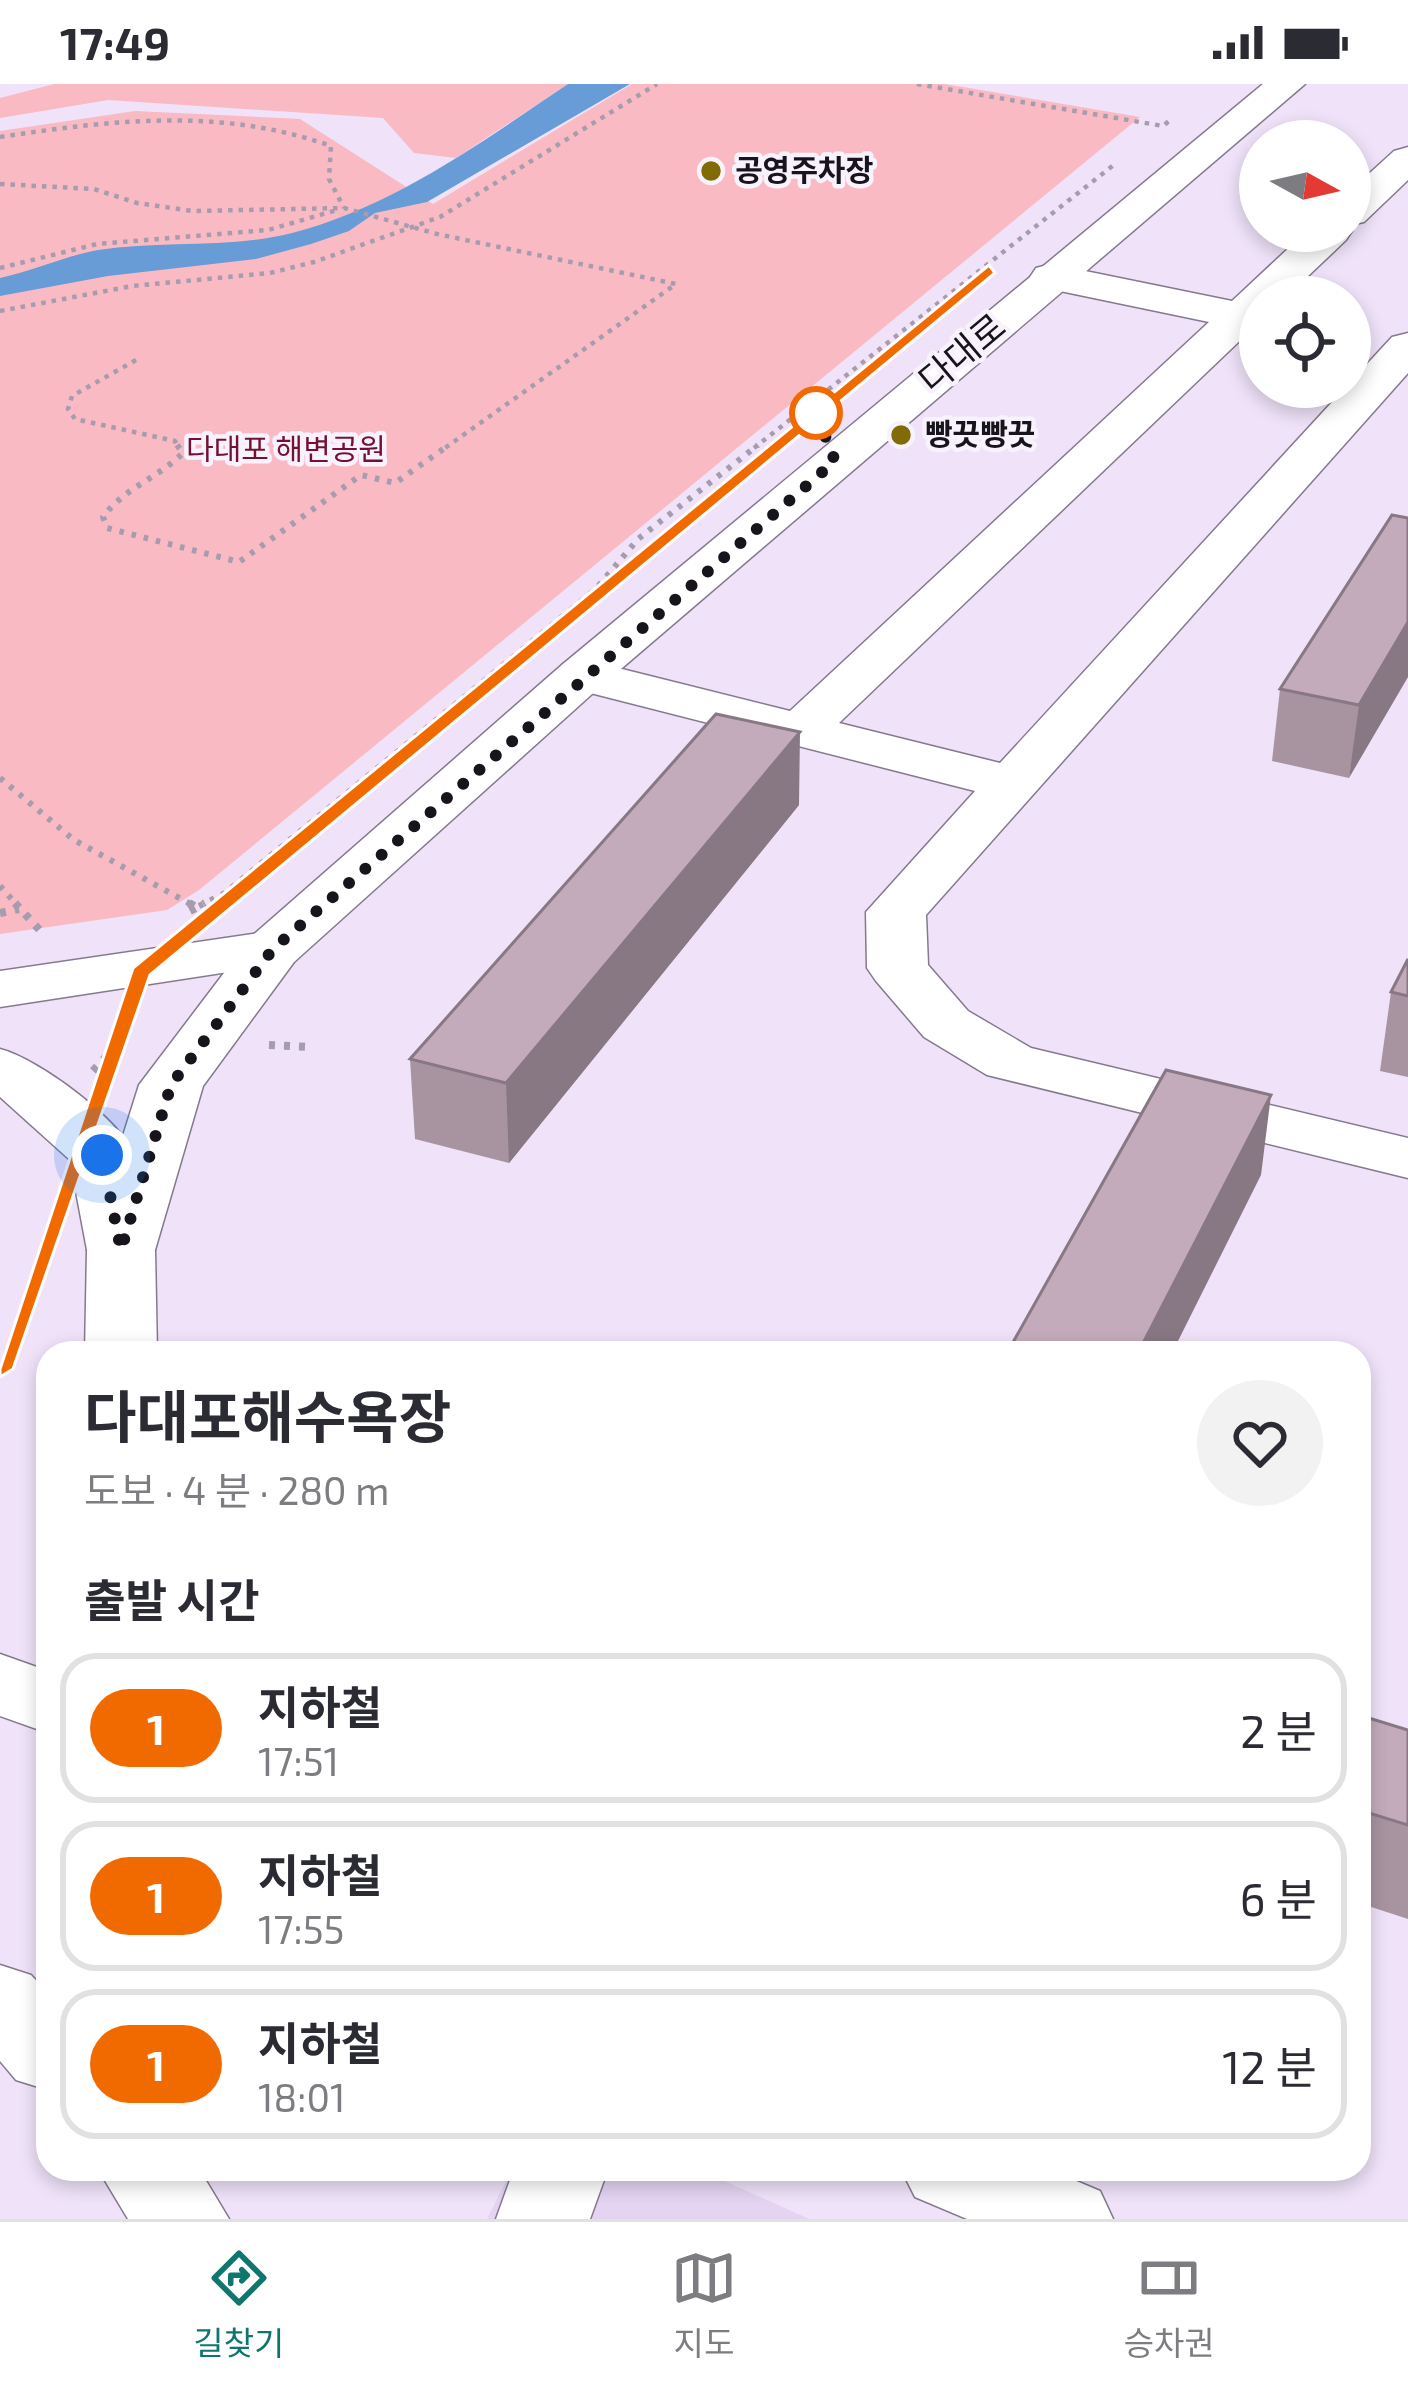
<!DOCTYPE html>
<html lang="ko">
<head>
<meta charset="utf-8">
<style>
	body { margin:0; font-family:"Exo 2","Noto Sans KR",sans-serif; background:#f2f2f3; color:#2b2b33; height:100vh; display:flex; flex-direction:column; font-size:45px; white-space:nowrap }
	* { box-sizing:border-box; margin:0 }
	p { font-size:39px; color:#7c7c81 }
	.icon { flex:none; width:66px; height:66px; fill:none; stroke:currentColor; stroke-width:2; stroke-linecap:round; stroke-linejoin:round }
	.map { position:relative; flex:1; overflow:hidden }
	.sheet { position:absolute; left:36px; top:1257px; width:1335px; height:840px; display:flex; flex-direction:column; background:#fff; border-radius:36px; box-shadow:0 6px 18px #0003 }
	.sheet>* { flex:none }
	.badge { padding:0 24px; border-radius:39px; font-size:42px; line-height:78px }
	.needle { width:78px; rotate:98deg }
	.fabs { position:absolute; left:1239px; top:36px; display:grid; gap:24px }
	.fabs a { display:grid; place-items:center; width:132px; height:132px; border-radius:50%; background:#fff; box-shadow:0 6px 18px #0003; font-size:60px }
	.you { position:absolute; width:60px; height:60px; margin:-30px; border:9px solid #fff; border-radius:50%; background:#1a73e8; box-shadow:0 0 0 18px #1a73e833 }
	.map>.badge { position:absolute; translate:-50% -50%; box-shadow:0 0 0 6px #fff }
	h2 { padding:0 48px; font-size:45px; line-height:108px }
	.round { display:grid; place-items:center; flex:none; width:126px; height:126px; border-radius:63px; background:#f2f2f3 }
	.overview { display:flex; align-items:center; justify-content:space-between; height:204px; padding:0 48px }
	h1 { font-size:57px; font-weight:700; line-height:90px }
	ul { padding:0; list-style:none }
	li { display:flex; align-items:center; gap:36px; height:150px; margin:0 24px 18px; padding:0 24px; border:6px solid #e1e1e2; border-radius:36px }
	li div { flex:1 }
	li b { display:block; font-size:45px }
	li em { font-style:normal }
	li .badge { min-width:132px; font-weight:700; text-align:center }
	.status { display:flex; justify-content:space-between; align-items:center; height:84px; padding:0 60px; background:#fff; direction:ltr }
	.status svg { height:33px; fill:currentColor }
	.tabs { display:flex; justify-content:space-around; align-items:center; height:168px; border-top:3px solid #e1e1e2; background:#fff; font-size:33px; color:#7c7c81 }
	.tabs a { display:grid; justify-items:center; gap:6px }
	.tabs .on { color:#0f766e }
	.map>svg:first-child { display:block }
	.built { fill:#e4d3f1 }
	.green { fill:#f9bac4 }
	.water { fill:#689cd6 }
	.lines { fill:none; stroke-linecap:round; stroke-linejoin:round }
	.minor-casing { stroke:#85798e; stroke-width:3 }
	.major-casing { stroke:#85798e; stroke-width:3 }
	.path-far2 { stroke:#a69cae; stroke-width:4.5; stroke-dasharray:4.5 6; stroke-linecap:butt }
	.path-far1 { stroke:#a69cae; stroke-width:6; stroke-dasharray:4.5 8; stroke-linecap:butt }
	.path { stroke:#a69cae; stroke-width:8; stroke-dasharray:6 9; stroke-linecap:butt }
	.minor { fill:#fff; fill-rule:evenodd }
	.major { fill:#fff; fill-rule:evenodd }
	.wall { fill:#a893a1 }
	.shaded-wall { fill:#887883 }
	.building { fill:#c3abbb; stroke:#887883; stroke-width:3 }
	.line { fill:#f06a00; stroke:#fff; stroke-width:3 }
	.walk { stroke:#18141c; stroke-width:12; stroke-dasharray:0 21.6 }
	.poi-dot { fill:#806b05; stroke:#f8f2fc; stroke-width:4.5 }
	.stop-dot { fill:#fff; stroke:#f06a00; stroke-width:6 }
	.labels { text-anchor:middle; stroke-width:9; stroke-linejoin:round; paint-order:stroke }
	.far-poi-label { font-size:30px; font-weight:bold; fill:#18141c; stroke:#f8f2fc; text-anchor:start }
	.far-park-label { font-size:30px; fill:#741031; stroke:#f8f2fc }
	.street-label { font-size:36px; fill:#18141c; stroke:#f8f2fc }
</style>
</head>
<body>
<div class="status"><b>17:49</b><svg viewBox="0 0 49 12"><path d="M0 12V9h3v3zM5 12V6h3v6zM10 12V3h3v9zM15 12V0h3v12zM26 1h20v11H26zM47 4h2v5h-2z"/></svg></div>
<div class="map">
<svg width="1408" height="2135" viewBox="0 0 1408 2135">
	<rect width="100%" height="100%" fill="#efe2f9"/>
	<polygon class="built" points="512,2085 698,2085 809,2135 487,2135"/>
	<g class="green">
		<polygon points="54,0 568,0 456,74 414,69 383,34 108,16 0,34 0,14"/>
		<polygon points="632,0 945,0 1140,33 199,806 167,826 0,850 0,47 135,27 300,35 433,120"/>
	</g>
	<path class="water" d="M568 0H630L427 118 375 129 349 147 311 160 256 175 108 192 0 212V194C33 187 65 172 98 166 162 156 229 165 292 149 393 123 483 57 568 0Z"/>
	<g class="lines">
		<defs>
			<g id="minor">
				<polygon points="1408,63 1408,96 1364,138 1350,141 1350,107 1394,67"/>
				<polygon points="1350,145 1352,147 1346,156 1286,213 1260,213 1260,249 1250,247 839,639 1000,679 1392,253 1408,249 1408,289 926,831 928,881 968,927 1031,964 1408,1054 1408,1094 987,991 924,953 876,897 867,884 866,828 975,707 563,602 555,591 563,580 582,575 790,627 1209,238 1036,202 1030,193 1036,184 1051,180 1232,217 1307,147"/>
				<polygon points="273,847 294,852 303,865 294,878 0,923 0,887"/>
				<path d="M0 965C37 974 123 1037 136 1074 146 1103 149 1136 155 1166L145 1181 121 1187 97 1181 87 1166 70 1076 0 1013Z"/>
				<polygon points="0,1570 48,1587 48,1649 0,1632"/>
				<polygon points="0,1881 31,1891 48,1909 48,2006 16,1996 0,1977"/>
				<polygon points="98,2085 199,2085 229,2135 128,2135"/>
				<polygon points="514,2085 608,2085 590,2135 496,2135"/>
			</g>
			<g id="major">
				<polygon points="1263,0 1305,0 601,602 294,878 203,1002 155,1166 157,1269 85,1269 87,1166 139,1001 252,852 563,580"/>
				<polygon points="901,2085 1048,2085 1100,2107 1113,2135 967,2135 915,2113"/>
			</g>
		</defs>
		<use href="#minor" class="minor-casing"/>
		<use href="#major" class="major-casing"/>
		<g class="path-far2">
			<polyline points="917,0 1163,42 1169,37"/>
			<path d="M0 53C113 36 221 23 331 62L329 95 344 124"/>
			<polyline points="0,100 94,105 137,119 193,127 344,124 437,150 676,200 445,364"/>
			<polyline points="0,184 97,160 268,146 337,126"/>
			<polyline points="0,227 132,202 270,189 314,178 440,133 657,0"/>
			<polyline points="136,276 72,312 68,325 75,335 175,357 179,364"/>
			<polyline points="754,364 1115,80"/>
		</g>
		<g class="path-far1">
			<path d="M177 361 183 369C158 394 124 404 103 433L107 444 239 478 361 391 395 399 449 361"/>
			<polyline points="0,694 74,756 194,822"/>
			<polyline points="0,802 18,822"/>
			<polyline points="199,822 225,809 595,506 638,455 758,361"/>
		</g>
		<g class="path">
			<polyline points="15,819 45,852"/>
			<polyline points="189,819 196,823"/>
			<polyline points="190,827 205,819"/>
			<polyline points="0,829 19,825"/>
			<polyline points="269,961 312,963"/>
			<polyline points="93,987 123,954 133,932"/>
		</g>
		<use href="#minor" class="minor"/>
		<use href="#major" class="major"/>
	</g>
	<g class="wall">
		<polygon points="1392,431 1349,694 1272,677 1280,605"/>
		<polygon points="799,721 509,1079 415,1055 410,975"/>
		<polygon points="1408,875 1408,993 1380,987 1391,908"/>
		<polygon points="1359,1631 1408,1646 1408,1835 1359,1819"/>
	</g>
	<g class="shaded-wall">
		<polygon points="1408,538 1408,593 1349,694 1359,621"/>
		<polygon points="800,648 799,721 509,1079 506,999"/>
		<polygon points="1271,1011 1261,1091 1172,1269 1138,1269"/>
	</g>
	<g class="building">
		<polygon points="1392,431 1408,434 1408,538 1359,621 1280,605"/>
		<polygon points="716,630 800,648 506,999 410,975"/>
		<polygon points="1408,875 1408,912 1391,908"/>
		<polygon points="1166,986 1271,1011 1138,1269 1007,1269"/>
		<polygon points="1359,1631 1408,1646 1408,1741 1359,1726"/>
	</g>
	<polygon class="line" points="989,181 995,189 150,891 13,1285 0,1293 0,1285 133,884"/>
	<g class="lines">
		<polyline class="walk" points="102,1071 121,1166 171,1001 273,865 835,377 816,329"/>
	</g>
	<g class="poi-dot">
		<circle cx="711" cy="87" r="12"/>
		<circle cx="901" cy="351" r="12"/>
	</g>
	<circle class="stop-dot" cx="816" cy="329" r="24"/>
	<g class="labels">
		<g class="far-poi-label">
			<text x="735" y="97">공영주차장</text>
			<text x="925" y="361">빵끗빵끗</text>
		</g>
		<g class="far-park-label">
			<text x="286" y="376">다대포 해변공원</text>
		</g>
		<g class="street-label">
			<text transform="translate(962 269) rotate(-40)" y="13">다대로</text>
		</g>
	</g>
</svg>
<div class="fabs">
<a><svg class="needle" viewBox="-14 -14 28 28"><path d="M0-13l5 13h-10z" fill="#e53935"/><path d="M0 13l5-13h-10z" fill="#7c7c81"/></svg></a>
<a><svg class="icon" aria-label="locate" viewBox="0 0 24 24"><circle cx="12" cy="12" r="6"/><path d="M12 2v4M12 18v4M2 12h4M18 12h4"/></svg></a>
</div>
<div class="you" style="left:102px;top:1071px"></div>
<section class="sheet">
<div class="overview"><div><h1>다대포해수욕장</h1><p>도보 · 4 분 · 280 m</p></div><a class="round"><svg class="icon" aria-label="heart" viewBox="0 0 24 24"><path d="M12 20l-8-8c-3-5 5-10 8-4 3-6 11-1 8 4z"/></svg></a></div>
<h2>출발 시간</h2>
<ul>
<li><span class="badge" style="background:#f06a00;color:#fff">1</span><div><b>지하철</b><p>17:51</p></div><em>2 분</em></li>
<li><span class="badge" style="background:#f06a00;color:#fff">1</span><div><b>지하철</b><p>17:55</p></div><em>6 분</em></li>
<li><span class="badge" style="background:#f06a00;color:#fff">1</span><div><b>지하철</b><p>18:01</p></div><em>12 분</em></li>
</ul>
</section>
</div>
<nav class="tabs">
<a class="on"><svg class="icon" aria-label="directions" viewBox="0 0 24 24"><path d="M12 3l9 9-9 9-9-9zM9 14v-3h6M13 9l2 2-2 2"/></svg>길찾기</a>
<a><svg class="icon" aria-label="map" viewBox="0 0 24 24"><path d="M3 6l6-2 6 2 6-2v14l-6 2-6-2-6 2zM9 4v14M15 6v14"/></svg>지도</a>
<a><svg class="icon" aria-label="tickets" viewBox="0 0 24 24"><path d="M3 7h18v10H3zM15 7v10"/></svg>승차권</a>
</nav>
</body>
</html>
